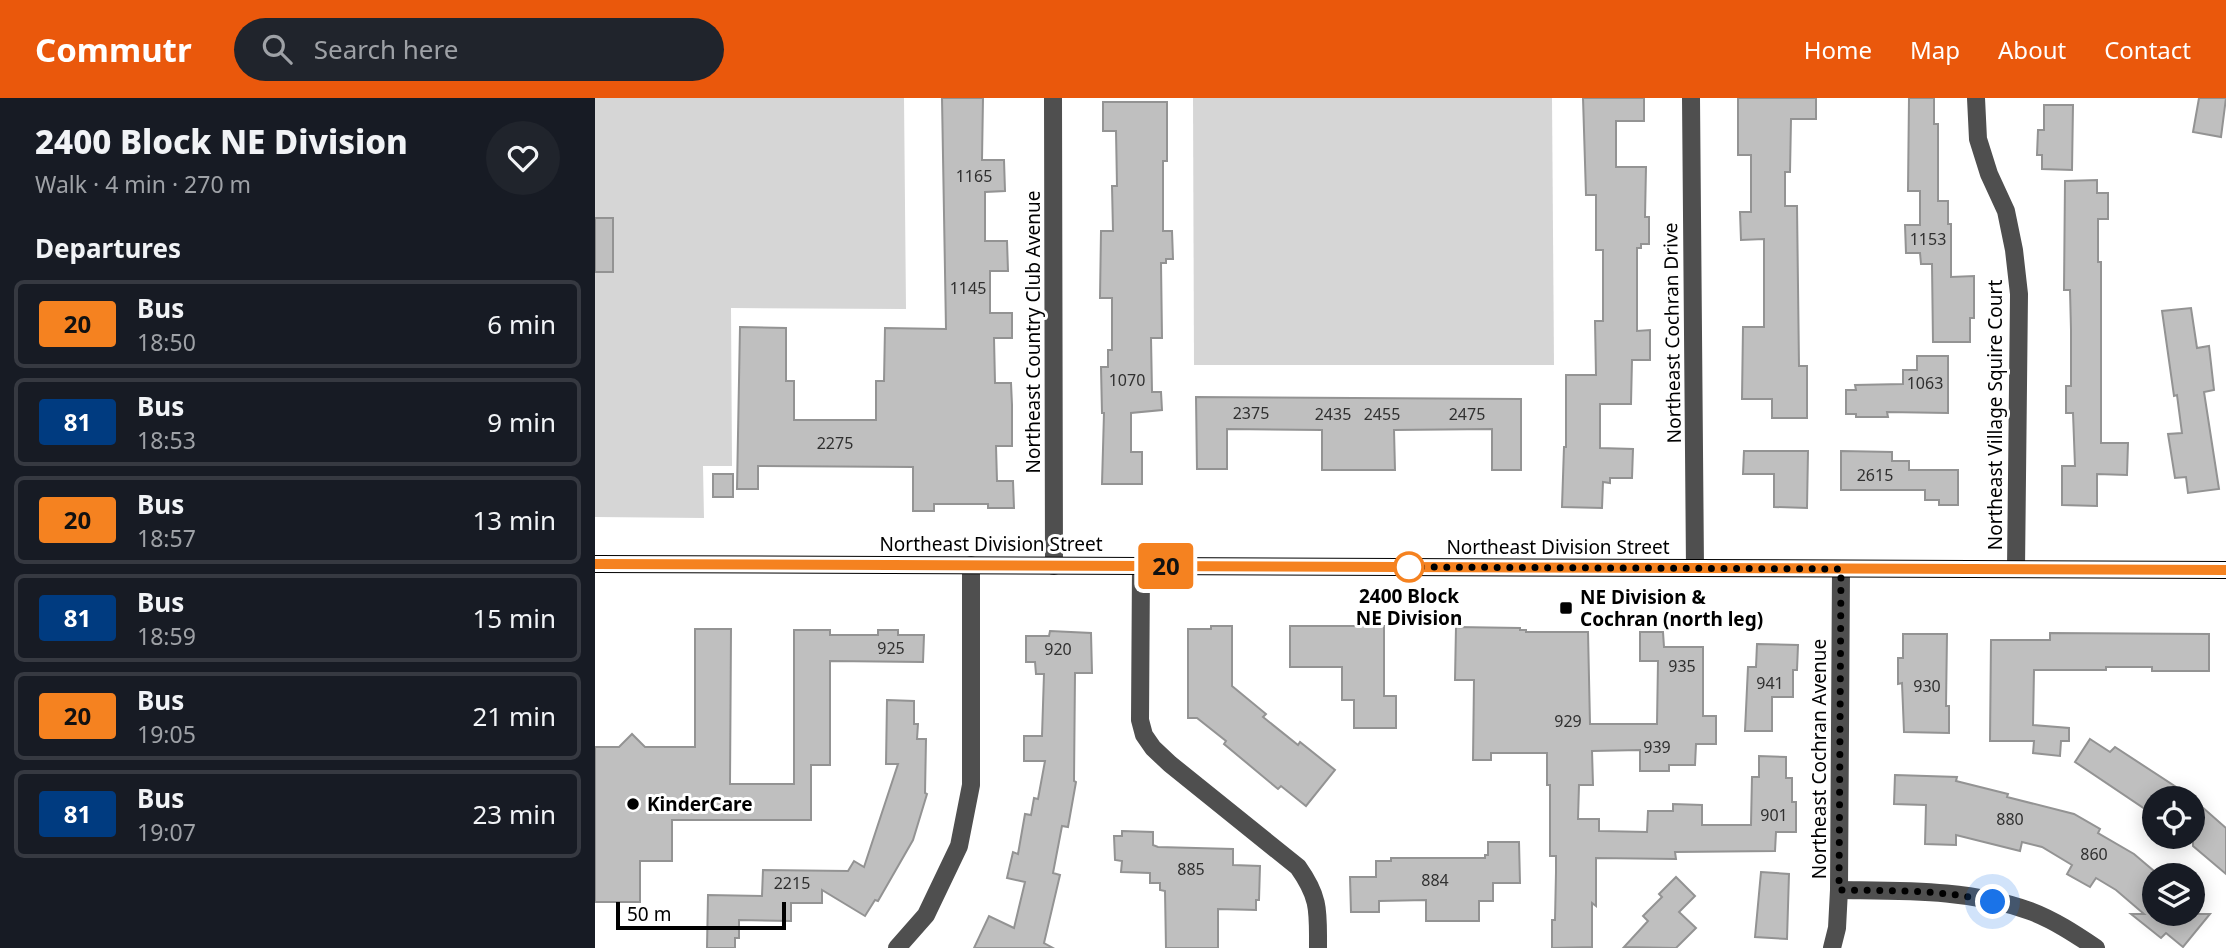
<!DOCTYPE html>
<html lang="en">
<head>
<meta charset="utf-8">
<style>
	body { margin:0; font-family:"Noto Sans",sans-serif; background:#20242c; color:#f1f3f6; height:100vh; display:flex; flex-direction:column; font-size:26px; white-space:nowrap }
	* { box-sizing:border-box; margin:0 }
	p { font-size:23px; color:#9ea1a6 }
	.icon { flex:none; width:38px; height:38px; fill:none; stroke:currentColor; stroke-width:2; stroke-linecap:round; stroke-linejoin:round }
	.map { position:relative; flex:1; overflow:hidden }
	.details { display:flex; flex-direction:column; background:#171b24; width:595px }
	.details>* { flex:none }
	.badge { padding:0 14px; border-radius:5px; font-size:24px; line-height:46px }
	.controls { position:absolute; left:1547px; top:688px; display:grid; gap:14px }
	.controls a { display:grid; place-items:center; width:63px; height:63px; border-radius:50%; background:#171b24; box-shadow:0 4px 18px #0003; font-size:35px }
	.scale { position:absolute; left:21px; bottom:18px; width:170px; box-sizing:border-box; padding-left:7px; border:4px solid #000; border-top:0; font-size:19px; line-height:24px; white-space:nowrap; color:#000; -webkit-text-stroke:5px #fff; paint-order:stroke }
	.you { position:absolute; width:35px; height:35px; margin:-18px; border:5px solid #fff; border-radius:50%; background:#1a73e8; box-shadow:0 0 0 10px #1a73e833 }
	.map>.badge { position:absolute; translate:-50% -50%; box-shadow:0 0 0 4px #fff }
	h2 { padding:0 35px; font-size:26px; line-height:63px }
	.round { display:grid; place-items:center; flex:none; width:74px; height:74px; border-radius:37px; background:#20242c }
	.summary { display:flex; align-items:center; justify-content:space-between; height:119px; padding:0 35px }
	h1 { font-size:33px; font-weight:800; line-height:52px }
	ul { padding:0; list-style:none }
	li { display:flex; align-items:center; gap:21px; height:88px; margin:0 14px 10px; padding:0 21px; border:4px solid #363941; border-radius:10px }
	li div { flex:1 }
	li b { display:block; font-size:26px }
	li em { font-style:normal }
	li .badge { min-width:77px; font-weight:700; text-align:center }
	header { display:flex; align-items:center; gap:42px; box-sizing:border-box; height:98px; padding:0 35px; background:#ea580c; color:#fff }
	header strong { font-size:33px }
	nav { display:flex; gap:38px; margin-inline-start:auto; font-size:24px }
	.search { width:490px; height:63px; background:#20242c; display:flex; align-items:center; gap:18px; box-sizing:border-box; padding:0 24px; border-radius:38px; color:#9ea1a6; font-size:26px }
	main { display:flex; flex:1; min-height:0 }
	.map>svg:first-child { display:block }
	.green { fill:#d6d6d6 }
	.building { fill:#bfbfbf; stroke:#939393; stroke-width:2 }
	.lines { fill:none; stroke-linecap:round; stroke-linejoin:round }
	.minor { stroke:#4f4f4f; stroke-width:18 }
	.major { stroke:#000; stroke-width:18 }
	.line-casing { stroke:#fff; stroke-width:16 }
	.line { stroke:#f58220; stroke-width:10 }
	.walk { stroke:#000; stroke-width:7; stroke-dasharray:0 12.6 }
	.stop-dot { fill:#fff; stroke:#f58220; stroke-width:3.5 }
	.poi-dot { fill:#000; stroke:#fff; stroke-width:2.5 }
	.labels { text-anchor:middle; stroke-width:6; stroke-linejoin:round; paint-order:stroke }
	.number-label { font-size:16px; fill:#303030 }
	.street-label { font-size:19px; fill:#000; stroke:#fff }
	.stop-label { font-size:19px; font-weight:bold; fill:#000; stroke:#fff }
	.poi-label { font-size:19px; font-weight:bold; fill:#000; stroke:#fff; text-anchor:start }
</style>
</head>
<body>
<header>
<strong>Commutr</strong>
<div class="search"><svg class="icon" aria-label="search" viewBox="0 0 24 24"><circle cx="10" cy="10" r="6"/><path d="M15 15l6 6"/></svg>Search here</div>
<nav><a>Home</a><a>Map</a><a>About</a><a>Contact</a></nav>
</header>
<main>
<section class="details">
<div class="summary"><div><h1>2400 Block NE Division</h1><p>Walk · 4 min · 270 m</p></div><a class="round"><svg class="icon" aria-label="heart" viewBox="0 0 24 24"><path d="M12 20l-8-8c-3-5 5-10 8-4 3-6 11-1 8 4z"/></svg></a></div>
<h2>Departures</h2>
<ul>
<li><span class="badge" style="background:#f58220;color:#111">20</span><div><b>Bus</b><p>18:50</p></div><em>6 min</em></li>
<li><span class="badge" style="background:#003b80;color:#fff">81</span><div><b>Bus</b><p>18:53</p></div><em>9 min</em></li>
<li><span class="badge" style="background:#f58220;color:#111">20</span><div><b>Bus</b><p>18:57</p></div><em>13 min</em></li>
<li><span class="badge" style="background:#003b80;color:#fff">81</span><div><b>Bus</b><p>18:59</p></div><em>15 min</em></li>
<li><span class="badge" style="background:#f58220;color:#111">20</span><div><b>Bus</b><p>19:05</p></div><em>21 min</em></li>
<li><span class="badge" style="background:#003b80;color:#fff">81</span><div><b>Bus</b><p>19:07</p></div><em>23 min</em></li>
</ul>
</section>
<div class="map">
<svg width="1631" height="850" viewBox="0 0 1631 850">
	<rect width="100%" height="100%" fill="#fff"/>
	<g class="green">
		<polygon points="0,0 309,0 311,211 136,210 137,368 108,368 109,420 0,419"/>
		<polygon points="598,0 957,0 959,267 599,267"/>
	</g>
	<g class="building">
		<polygon points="347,0 388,0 387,62 409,62 410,93 390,94 390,143 412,143 413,173 395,173 395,215 417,215 417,240 399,240 400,285 416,285 417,307 417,348 401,348 402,383 418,383 419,410 393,410 393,406 339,406 339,413 318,413 318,369 163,368 163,391 142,391 145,229 191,230 191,283 199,283 199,322 281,322 281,283 289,283 290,230 351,231"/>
		<polygon points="988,0 1049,0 1049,23 1021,23 1021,69 1051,69 1050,119 1054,119 1054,146 1046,146 1046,150 1042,150 1042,233 1055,232 1055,262 1037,262 1036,306 1005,306 1005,350 1038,351 1037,380 1015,380 1015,385 1008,384 1007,410 967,409 969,349 971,349 971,277 1001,277 1000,223 1008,223 1008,152 1001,152 1001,97 991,97"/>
		<polygon points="1143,0 1221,0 1221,21 1196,21 1195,74 1190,74 1190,108 1202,108 1204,268 1212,268 1212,320 1177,320 1177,301 1147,301 1148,229 1169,229 1169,141 1146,142 1145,114 1156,114 1156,57 1143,57"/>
		<polygon points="1314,0 1339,0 1339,26 1343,26 1343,103 1353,103 1353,126 1356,126 1356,179 1379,178 1379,220 1375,220 1375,244 1338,244 1337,166 1326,166 1325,155 1311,155 1310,127 1325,127 1325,93 1313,93"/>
		<polygon points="1604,0 1631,0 1626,39 1598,34"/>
		<polygon points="508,4 572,4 572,63 568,63 568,133 577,133 578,161 571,161 571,165 566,165 567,240 556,240 557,294 566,294 567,312 536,315 536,354 547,354 547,386 507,386 509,315 507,315 506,269 513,269 513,252 517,252 517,200 505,200 506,133 518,133 517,88 522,88 521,33 508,33"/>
		<polygon points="1449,7 1478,7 1477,72 1447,71 1447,57 1442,57 1443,32 1449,32"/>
		<polygon points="1502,82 1502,95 1513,95 1513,121 1503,121 1503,164 1506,164 1506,345 1533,345 1532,377 1502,376 1502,408 1467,407 1467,368 1480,368 1478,315 1471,315 1471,288 1476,288 1476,232 1475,192 1469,192 1470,83"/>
		<rect x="0" y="120" width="18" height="54"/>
		<polygon points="1596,210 1602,250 1614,248 1619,292 1609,294 1624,391 1593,395 1591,379 1580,380 1573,336 1587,335 1582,297 1579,298 1567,213"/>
		<polygon points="1322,258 1353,258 1353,315 1292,314 1293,319 1261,319 1261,316 1251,316 1251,292 1261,292 1260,287 1308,286 1308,272 1322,272"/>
		<polygon points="601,299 926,301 926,372 897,372 897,331 799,332 800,372 727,372 727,332 632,331 632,371 602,371"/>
		<polygon points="1149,353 1213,353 1212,410 1179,409 1179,376 1148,376"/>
		<polygon points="1246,353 1297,354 1297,363 1314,363 1314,372 1363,372 1363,407 1344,407 1344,402 1330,402 1330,392 1246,392"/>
		<rect x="118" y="376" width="20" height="23"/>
		<polygon points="616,528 637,528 637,588 671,616 668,619 703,647 705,644 740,672 711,708 686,688 683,691 629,646 631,643 602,620 593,620 593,531 616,531"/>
		<polygon points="695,528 789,528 789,598 801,598 801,630 759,630 759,602 747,602 747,569 695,569"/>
		<polygon points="861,529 925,530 925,532 931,532 931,534 993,534 995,626 1062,626 1063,563 1045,563 1045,534 1068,534 1069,549 1108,549 1108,618 1121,618 1121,646 1101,646 1100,667 1074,667 1074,673 1045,673 1045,652 997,653 998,687 984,687 983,721 1004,721 1004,733 1052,734 1053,713 1078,713 1078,706 1107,707 1107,727 1156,727 1157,679 1164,679 1164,658 1191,659 1191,680 1197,680 1197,704 1201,704 1201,734 1181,734 1180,753 1080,754 1081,761 1001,760 1001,808 997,805 997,849 957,850 957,822 960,822 961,774 961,758 955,758 955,687 952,687 952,655 896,655 896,662 878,662 879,582 860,582"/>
		<polygon points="100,531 136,531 135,686 199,686 199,532 235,532 235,537 283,537 283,532 303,532 303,537 329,537 328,564 235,563 235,667 216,667 216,722 77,722 77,763 45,763 45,804 0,804 0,649 24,649 37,636 50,649 100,649"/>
		<polygon points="455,533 496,535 497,575 480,575 479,683 481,684 473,729 467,728 458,775 465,777 449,845 458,850 379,850 394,818 419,830 430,784 412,780 418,754 423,756 430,716 436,717 439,700 443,701 450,663 429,663 429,638 447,638 449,576 441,576 440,564 431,564 431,538 454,538"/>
		<polygon points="1455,535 1614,536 1614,573 1557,573 1557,569 1511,569 1511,572 1439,572 1438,627 1474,630 1474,643 1466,643 1465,658 1438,655 1439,643 1395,643 1396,542 1455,542"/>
		<polygon points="1308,536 1352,536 1351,608 1354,608 1354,635 1309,634 1307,585 1303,586 1303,560 1308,560"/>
		<polygon points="1162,546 1203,547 1202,572 1198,572 1198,599 1177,599 1177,633 1150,633 1153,569 1161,569"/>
		<polygon points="292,602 319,603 319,626 323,626 322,641 331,641 330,695 332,696 318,742 283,803 280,802 270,818 227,792 227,805 196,805 196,823 144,822 144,840 140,840 140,850 112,850 113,797 167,798 168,772 253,773 259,763 269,769 303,666 291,666"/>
		<polygon points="1495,641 1515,654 1520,649 1598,700 1559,700 1559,717 1480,664"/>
		<polygon points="1300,677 1362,679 1361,683 1413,696 1412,699 1479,716 1505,731 1503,735 1539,756 1559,773 1559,816 1615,816 1588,849 1571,835 1566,840 1536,816 1549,816 1521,792 1501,780 1495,789 1472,776 1477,767 1447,749 1427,744 1425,753 1361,737 1361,747 1330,746 1331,707 1299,706"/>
		<polygon points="1598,701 1631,730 1631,776 1598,748"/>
		<polygon points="527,733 558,734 558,747 563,749 638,751 638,767 665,768 664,802 661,802 661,812 623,811 623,850 571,850 570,793 565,792 565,785 555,785 555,775 526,774 527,763 520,762 519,738 527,738"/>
		<polygon points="893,744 924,744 925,785 898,785 898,803 884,803 884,823 831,823 831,802 784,803 784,814 756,814 755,779 781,779 781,763 796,763 796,760 890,760 890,757 893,757"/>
		<polygon points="1166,774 1194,776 1192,841 1160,839"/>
		<polygon points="1081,779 1100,798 1084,814 1101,830 1081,850 1029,849 1053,823 1048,818 1067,799 1064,796"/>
	</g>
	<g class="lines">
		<g class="minor">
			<polyline points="458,0 459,468"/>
			<polyline points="1096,0 1100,470"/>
			<polyline points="1381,0 1383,41 1394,76 1411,113 1419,152 1424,196 1421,471"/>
			<path d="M546 468 545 622 549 637 558 650 575 666 703 769C725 800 723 813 723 850"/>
			<path d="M1244 792C1308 793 1374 791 1435 813 1459 822 1480 836 1501 850"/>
			<polyline points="302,850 331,817 364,748 376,687 376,467"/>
			<polyline points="1237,850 1242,830 1244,792 1246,471"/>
		</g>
		<polyline class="major" points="0,466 1631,472"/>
	</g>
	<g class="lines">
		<defs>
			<polyline id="line" points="0,466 1631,472"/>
		</defs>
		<use href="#line" class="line-casing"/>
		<use href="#line" class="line"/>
		<path class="walk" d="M814 469 1246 471 1244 792C1295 793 1348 791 1398 804"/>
	</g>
	<circle class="stop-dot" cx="814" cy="469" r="14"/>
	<g class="poi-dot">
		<rect x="964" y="503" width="14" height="14" rx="3.5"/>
		<circle cx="38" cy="706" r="7"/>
	</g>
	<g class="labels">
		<g class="number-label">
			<text x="379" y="84">1165</text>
			<text x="1333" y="147">1153</text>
			<text x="373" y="196">1145</text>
			<text x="532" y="288">1070</text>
			<text x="1330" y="291">1063</text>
			<text x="656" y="321">2375</text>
			<text x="738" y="322">2435</text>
			<text x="787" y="322">2455</text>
			<text x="872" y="322">2475</text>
			<text x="240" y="351">2275</text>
			<text x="1280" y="383">2615</text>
			<text x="296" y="556">925</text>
			<text x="463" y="557">920</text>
			<text x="1087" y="574">935</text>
			<text x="1175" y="591">941</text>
			<text x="1332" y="594">930</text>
			<text x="973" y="629">929</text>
			<text x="1062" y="655">939</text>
			<text x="1179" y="723">901</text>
			<text x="1415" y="727">880</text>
			<text x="1499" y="762">860</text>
			<text x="596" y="777">885</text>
			<text x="840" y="788">884</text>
			<text x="197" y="791">2215</text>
		</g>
		<g class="street-label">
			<text transform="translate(438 234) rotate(-90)" y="7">Northeast Country Club Avenue</text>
			<text transform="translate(1077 235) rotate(-91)" y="7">Northeast Cochran Drive</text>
			<text transform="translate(1400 317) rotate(-90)" y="7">Northeast Village Squire Court</text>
			<text x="396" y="453">Northeast Division Street</text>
			<text x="963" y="456">Northeast Division Street</text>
			<text transform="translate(1224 661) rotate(-90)" y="7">Northeast Cochran Avenue</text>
		</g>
		<g class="stop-label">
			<text x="814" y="505">2400 Block<tspan x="814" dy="22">NE Division</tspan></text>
		</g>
		<g class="poi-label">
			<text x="985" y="506">NE Division &amp;<tspan x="985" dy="22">Cochran (north leg)</tspan></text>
			<text x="52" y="713">KinderCare</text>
		</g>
	</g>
</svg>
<div class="controls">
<a><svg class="icon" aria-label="locate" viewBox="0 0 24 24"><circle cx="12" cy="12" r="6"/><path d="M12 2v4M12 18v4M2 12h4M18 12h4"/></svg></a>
<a><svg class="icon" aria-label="layers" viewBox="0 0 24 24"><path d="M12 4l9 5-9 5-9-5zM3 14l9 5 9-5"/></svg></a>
</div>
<div class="scale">50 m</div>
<div class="you" style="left:1398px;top:804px"></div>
<b class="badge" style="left:571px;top:468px;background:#f58220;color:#111">20</b>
</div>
</main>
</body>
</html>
